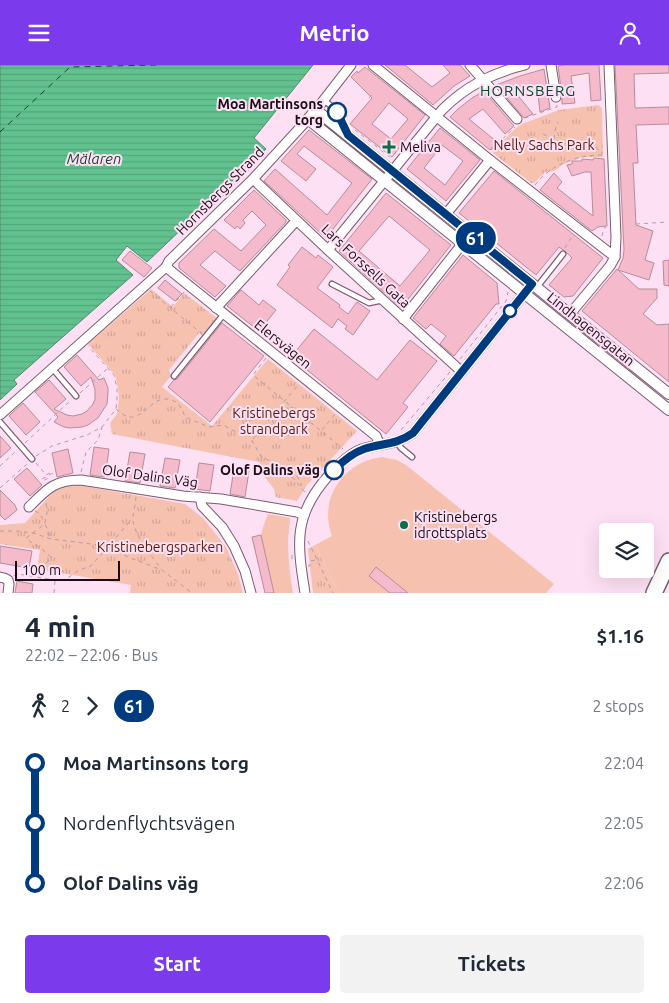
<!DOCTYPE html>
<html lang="en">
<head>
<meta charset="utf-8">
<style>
	body { margin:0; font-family:Ubuntu,sans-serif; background:#f2f2f3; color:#1f2937; height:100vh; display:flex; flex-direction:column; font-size:19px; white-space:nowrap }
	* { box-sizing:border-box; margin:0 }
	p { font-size:16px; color:#747a83 }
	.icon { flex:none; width:28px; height:28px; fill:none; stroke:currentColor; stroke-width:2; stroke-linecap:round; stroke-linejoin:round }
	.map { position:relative; height:528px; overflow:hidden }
	.panel { display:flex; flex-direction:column; background:#fff; flex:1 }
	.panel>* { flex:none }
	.badge { padding:0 10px; border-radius:16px; font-size:18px; line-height:32px }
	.tools { position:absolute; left:599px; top:458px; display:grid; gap:10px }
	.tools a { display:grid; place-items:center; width:55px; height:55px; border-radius:5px; background:#fff; box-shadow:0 5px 20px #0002; font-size:25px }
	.scale { position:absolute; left:15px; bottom:12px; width:105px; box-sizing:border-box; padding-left:5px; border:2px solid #190d16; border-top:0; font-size:14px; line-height:18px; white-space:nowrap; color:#190d16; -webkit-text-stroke:4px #fee0f4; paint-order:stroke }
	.map>.badge { position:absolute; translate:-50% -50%; box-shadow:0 0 0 2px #fff }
	.legs { display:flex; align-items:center; gap:8px; height:55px; padding:0 25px; font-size:16px }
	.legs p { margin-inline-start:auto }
	.overview { display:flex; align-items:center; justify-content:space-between; height:85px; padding:0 25px }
	h1 { font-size:28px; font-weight:600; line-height:38px }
	.cta { display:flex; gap:10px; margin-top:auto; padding:10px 25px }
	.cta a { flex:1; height:58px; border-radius:5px; background:#7c3aed; color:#fff; font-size:20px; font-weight:600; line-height:58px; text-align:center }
	.cta a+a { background:#f2f2f3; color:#1f2937 }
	ul { padding:0 25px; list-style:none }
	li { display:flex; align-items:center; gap:18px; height:60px; font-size:19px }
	li i { display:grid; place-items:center; width:8px; height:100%; margin:0 6px; background:currentColor }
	li i::after { content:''; width:12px; height:12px; margin:-6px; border:4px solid; border-radius:50%; background:#fff }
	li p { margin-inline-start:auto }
	li:first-child i { background:linear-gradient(#0000 50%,currentColor 0) }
	li:last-child i { background:linear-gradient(currentColor 50%,#0000 0) }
	header { display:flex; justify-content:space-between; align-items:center; height:65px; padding:0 25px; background:#7c3aed; color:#fff; font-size:22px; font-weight:600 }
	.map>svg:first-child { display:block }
	.green { fill:#f7c1b0 }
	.park { fill:url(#park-tufts) }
	.water { fill:url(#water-rules); stroke:#4b8c6b }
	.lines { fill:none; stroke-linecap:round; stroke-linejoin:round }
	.ferry { stroke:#1b442f; stroke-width:1; stroke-dasharray:6 5; stroke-linecap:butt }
	.building { fill:#f5bbcc; stroke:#b58d99; fill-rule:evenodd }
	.service-casing { stroke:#7b5c71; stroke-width:7 }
	.minor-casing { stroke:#7b5c71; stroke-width:11 }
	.tertiary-casing { stroke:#7b5c71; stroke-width:12 }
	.motorway-casing { stroke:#7b5c71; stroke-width:18 }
	.path { stroke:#b39bab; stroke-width:1; stroke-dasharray:4 4; stroke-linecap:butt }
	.service { stroke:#fff; stroke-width:4.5 }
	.minor { stroke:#fff; stroke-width:9 }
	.tertiary { stroke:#fff; stroke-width:10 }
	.motorway { stroke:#fff; stroke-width:15 }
	.line-1-casing { stroke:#fff; stroke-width:11 }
	.line-1 { stroke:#003b80; stroke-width:8 }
	.stop-1-dot { fill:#fff; stroke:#003b80; stroke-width:2.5 }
	.poi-dot { fill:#086f46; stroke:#fee0f4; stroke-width:2 }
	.labels { text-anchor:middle; stroke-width:4; stroke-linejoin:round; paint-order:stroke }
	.stop-label { font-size:14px; font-weight:bold; fill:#190d16; stroke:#fee0f4; text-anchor:end }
	.park-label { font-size:14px; fill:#561d09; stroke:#fee0f4 }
	.poi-label { font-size:14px; fill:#190d16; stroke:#fee0f4; text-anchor:start }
	.street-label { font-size:14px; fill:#190d16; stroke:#fee0f4 }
	.neighbourhood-label { font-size:15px; letter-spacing:1px; fill:#06492d; stroke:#fee0f4 }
	.water-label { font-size:15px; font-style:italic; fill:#1b442f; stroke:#fee0f4 }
</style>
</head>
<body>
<header><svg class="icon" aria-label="menu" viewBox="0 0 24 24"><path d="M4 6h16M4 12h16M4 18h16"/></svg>Metrio<svg class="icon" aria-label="person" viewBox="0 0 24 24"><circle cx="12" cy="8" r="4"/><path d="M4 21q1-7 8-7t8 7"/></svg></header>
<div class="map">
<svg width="669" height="528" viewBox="0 0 669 528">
	<defs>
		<pattern id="park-tufts" width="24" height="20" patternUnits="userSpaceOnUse" patternTransform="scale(1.25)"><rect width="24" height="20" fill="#f7c1b0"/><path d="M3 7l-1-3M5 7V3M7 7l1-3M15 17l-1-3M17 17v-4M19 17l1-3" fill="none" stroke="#d3a597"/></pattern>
		<pattern id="water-rules" width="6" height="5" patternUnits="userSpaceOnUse" patternTransform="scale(1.25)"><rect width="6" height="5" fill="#61c28f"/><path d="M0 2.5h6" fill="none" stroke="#54a67b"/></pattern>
	</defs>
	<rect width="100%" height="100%" fill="#fee0f4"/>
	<g class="green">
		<polygon points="554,240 658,324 654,329 550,245"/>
		<path d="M382 392 397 395 406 400 554 519 546 528H339L315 480 332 471C318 434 343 397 382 392Z"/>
		<path d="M268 449 290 453C290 461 288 468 288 476 288 494 290 511 293 528H274L261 470 263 462Z"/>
	</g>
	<g class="park">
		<polygon points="598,40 602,43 603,92 583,92 564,99 554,106 545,107 534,118 531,118 493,88 493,85 516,63 522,59 559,45"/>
		<polygon points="151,224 173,242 184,228 218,254 204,272 199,268 169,305 171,311 162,322 212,361 268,294 357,366 307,420 297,436 276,432 274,424 263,410 259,397 112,369 110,358 117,349 119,334 118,323 115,310 88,279"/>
		<polygon points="78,420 185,439 203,453 226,482 238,509 243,528 130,528 131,520 37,504 40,485 0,479 0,460 25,458 53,427 65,422"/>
		<polygon points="315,480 339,528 313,528 308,484"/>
	</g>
	<polygon class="water" points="0,0 313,0 254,73 266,84 147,197 127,181 116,195 133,210 14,315 17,319 0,335"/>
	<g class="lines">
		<polyline class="ferry" points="0,67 70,2 156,0"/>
	</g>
	<g class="building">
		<polygon points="385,0 405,0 432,22 450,8 443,0 460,0 470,11 454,21 433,40"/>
		<polygon points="566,0 599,0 601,35 591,36 589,8 571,11 575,38 562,39 562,31 558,1"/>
		<polygon points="615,0 669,0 669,8 634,9 635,43 669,42 669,59 636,60 638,98 633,98 636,160 653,166 645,195 654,198 649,215 618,205 623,193 624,185"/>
		<path d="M365 2 425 50 392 92 350 59 372 33 351 12 357 6 358 8ZM389 38 408 54 391 74 372 59Z"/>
		<polygon points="544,4 550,43 540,47 537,20 515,27 533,49 524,53 496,20 520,11"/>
		<polygon points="484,26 514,61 505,69 483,44 469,54 497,77 490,85 450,52 458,44 472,33"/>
		<path d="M440 63 480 95 446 136 407 104ZM442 80 463 96 445 120 424 103Z"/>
		<polygon points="309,65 372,114 326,173 264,116 275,104 327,150 352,118 304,81 297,89 316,104 306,116 281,96"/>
		<polygon points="594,93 604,94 607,161 598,162 592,166 540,125 554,108 562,117 557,123 593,151 591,107 585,107 572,111 567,100 572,99 572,96 582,96 582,94 593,95"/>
		<polygon points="494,106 603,193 573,231 564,232 549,220 572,193 565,186 559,182 536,210 459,148"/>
		<polygon points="254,125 286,155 286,157 240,206 215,186 200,200 226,221 215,232 179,203 179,198 214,164 241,186 266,160 252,146 243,155 245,158 240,164 237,161 235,164 224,155"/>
		<path d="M386 128 451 180 401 243 339 186ZM389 151 430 185 400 221 359 186Z"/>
		<polygon points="302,182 316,193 318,190 333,202 317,223 340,240 339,242 348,249 357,237 370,246 353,270 345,264 347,261 338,254 332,263 277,220 290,202 288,200"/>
		<polygon points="130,186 152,203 144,212 122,195"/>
		<polygon points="463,190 497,218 499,239 496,239 454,291 440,279 446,271 431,259 426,264 413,253"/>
		<polygon points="669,195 669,221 664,220 663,196"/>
		<polygon points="617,204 639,224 657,224 657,233 643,249 657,260 669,259 669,317 582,246"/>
		<polygon points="165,215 182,229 175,236 158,223"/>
		<polygon points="241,225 259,240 263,235 276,245 259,266 227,241"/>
		<polygon points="222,258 264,291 210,357 168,322 174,315 177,314"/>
		<polygon points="314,264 377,315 410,275 437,296 403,338 408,342 386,369 291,292"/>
		<polygon points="77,290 99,315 104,313 108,323 108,328 107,339 98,353 88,360 82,362 70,363 64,362 54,357 58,352 35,327 49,315 66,334 54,344 67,350 73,351 82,349 87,346 93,339 95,334 95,324 91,312 81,321 64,302"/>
		<polygon points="23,338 40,357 26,370 9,351"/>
		<polygon points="0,371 11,383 0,393"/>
		<polygon points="94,382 109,384 105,412 90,410"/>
		<polygon points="68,384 73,408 57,412 52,388"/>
		<polygon points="130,387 145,389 140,418 125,416"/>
		<polygon points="165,393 180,395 175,423 160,421"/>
		<polygon points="199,398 214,400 210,426 195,424"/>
		<polygon points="27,403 42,420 30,431 14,414"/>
		<polygon points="234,404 249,406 245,432 230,429"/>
		<polygon points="0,425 15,440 17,445 5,455 0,450"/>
		<polygon points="261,470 274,528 265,528 252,472"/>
		<polygon points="0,481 32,486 29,503 0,498"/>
		<polygon points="376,502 408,528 390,528 369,511"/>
		<polygon points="17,516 33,519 32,528 15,528"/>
	</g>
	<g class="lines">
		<defs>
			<g id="service">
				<path d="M324 35C336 44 339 51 345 64"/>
				<polyline points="332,219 369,238 383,235"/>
				<polyline points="537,222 563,189"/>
				<polyline points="52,303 76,331"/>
				<polyline points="174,311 224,249"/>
				<polyline points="0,357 32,394"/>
				<polyline points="397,377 401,383 412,392"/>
			</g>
			<g id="minor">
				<polyline points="373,0 490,95 615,192"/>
				<polyline points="470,0 517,54"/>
				<polyline points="551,0 556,32"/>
				<polyline points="316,45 351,0"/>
				<polyline points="253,114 328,185 462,307"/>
				<polyline points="446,149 490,95"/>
				<path d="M328 185 442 45C466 21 492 8 525 0"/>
				<polyline points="166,202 376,371 380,380"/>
				<polyline points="216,243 296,156"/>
				<polyline points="570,249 610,201 615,192 616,172 609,0"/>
				<polyline points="403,254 463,178"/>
				<polyline points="0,350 166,202 169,196 253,114 308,54"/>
				<polyline points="200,432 202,441 222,462 234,481 245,506 251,528"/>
				<path d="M29 442C47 424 54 415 81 415L183 431 221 434 297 447 304 450"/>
				<polyline points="0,512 4,513 8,515 9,519 8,528"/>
				<path d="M305 528C297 478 293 450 329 410 338 400 349 389 362 384 382 378 395 381 413 368L532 219"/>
			</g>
			<polyline id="tertiary" points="669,329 316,45 308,54 669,345"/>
			<polyline id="motorway" points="654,528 669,496"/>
		</defs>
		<use href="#service" class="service-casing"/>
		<use href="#minor" class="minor-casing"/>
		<use href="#tertiary" class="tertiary-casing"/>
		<use href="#motorway" class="motorway-casing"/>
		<g class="path">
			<polyline points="369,33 374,27"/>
			<polyline points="525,53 557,42 557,40"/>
			<polyline points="295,55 301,49"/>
			<polyline points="355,65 391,93"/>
			<polyline points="543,69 564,79 581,77 589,78 602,87 602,89"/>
			<polyline points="554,74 555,65 558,57"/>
			<polyline points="491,85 515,62"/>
			<path d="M535 120C551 99 577 90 602 90"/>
			<polyline points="212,142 250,104"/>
			<polyline points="636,159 668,157"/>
			<polyline points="602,171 604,163 606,162"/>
			<polyline points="565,183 573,170"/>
			<polyline points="150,226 201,268"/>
			<polyline points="171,242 185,226"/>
			<polyline points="266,293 253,310 343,384"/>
			<polyline points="460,294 506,236 508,227"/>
			<polyline points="80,328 107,304"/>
			<path d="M116 344C121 348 126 353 133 352 147 349 152 333 167 334 178 335 182 343 185 352L209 362 223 360 234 366 248 369 261 391 287 406 305 427"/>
			<polyline points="322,365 335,349"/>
			<polyline points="401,365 450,307"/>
			<polyline points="253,374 298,320"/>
			<polyline points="25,378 71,335"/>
			<polyline points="36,391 52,381 87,370 102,362 116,344 117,334 117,323 114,310 88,281"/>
			<polyline points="36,398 46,410 52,407 53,408 42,414 43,416 48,413 49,415"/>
			<polyline points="0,401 16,386"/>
			<polyline points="81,407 86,387 98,375 102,362"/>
			<polyline points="297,411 301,418 301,421"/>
			<polyline points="0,423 27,399"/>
			<path d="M136 432C136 437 132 452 133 456 135 471 152 491 161 504"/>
			<polyline points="35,446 39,448 45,458"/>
			<polyline points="45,458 47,447 46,437"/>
			<polyline points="0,466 17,466 33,468 51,474 107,481 128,492 162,505 192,528"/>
			<polyline points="308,476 333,528"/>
			<polyline points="292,490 292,498"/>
			<polyline points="308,501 310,501 310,496 316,495"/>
			<polyline points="14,511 18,509 55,515 65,515 79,505 91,501 132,454"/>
			<polyline points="36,511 51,492 43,485 28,475 26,473 45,459 51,473"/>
			<polyline points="54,528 55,516"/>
		</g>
		<use href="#service" class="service"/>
		<use href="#minor" class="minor"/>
		<use href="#tertiary" class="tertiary"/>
		<use href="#motorway" class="motorway"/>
	</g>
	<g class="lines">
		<defs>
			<path id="line-1" d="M334 405C343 396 352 388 364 384 383 378 396 380 413 368L532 219 348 70 337 47"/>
		</defs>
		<use href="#line-1" class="line-1-casing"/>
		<use href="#line-1" class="line-1"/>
	</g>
	<g class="stop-1-dot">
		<circle cx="337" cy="47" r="9"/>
		<circle cx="510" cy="246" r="6"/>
		<circle cx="334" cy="405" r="9"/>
	</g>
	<g class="poi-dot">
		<path d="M386.5 74.5h5v5h5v5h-5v5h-5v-5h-5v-5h5z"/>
		<circle cx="404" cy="460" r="5"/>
	</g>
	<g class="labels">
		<g class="stop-label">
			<text x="323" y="44">Moa Martinsons<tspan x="323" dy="16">torg</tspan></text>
			<text x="320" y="410">Olof Dalins väg</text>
		</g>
		<g class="park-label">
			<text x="544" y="85">Nelly Sachs Park</text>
			<text x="274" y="353">Kristinebergs<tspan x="274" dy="16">strandpark</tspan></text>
			<text x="160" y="487">Kristinebergsparken</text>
		</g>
		<g class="poi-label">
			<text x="400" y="87">Meliva</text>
			<text x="414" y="457">Kristinebergs<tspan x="414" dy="16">idrottsplats</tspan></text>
		</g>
		<g class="street-label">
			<text transform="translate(220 126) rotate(-45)" y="5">Hornsbergs Strand</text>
			<text transform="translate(366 201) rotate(43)" y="5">Lars Forssells Gata</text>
			<text transform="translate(591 264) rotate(39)" y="5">Lindhagensgatan</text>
			<text transform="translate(283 279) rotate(39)" y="5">Elersvägen</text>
			<text transform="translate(150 411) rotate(8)" y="5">Olof Dalins Väg</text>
		</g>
		<g class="neighbourhood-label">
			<text x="528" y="31">HORNSBERG</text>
		</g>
		<g class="water-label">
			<text x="94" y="99">Mälaren</text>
		</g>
	</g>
</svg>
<div class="tools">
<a><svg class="icon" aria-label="layers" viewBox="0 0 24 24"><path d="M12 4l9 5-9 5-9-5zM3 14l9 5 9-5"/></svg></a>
</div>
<div class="scale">100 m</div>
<b class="badge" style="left:476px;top:173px;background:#003b80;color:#fff">61</b>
</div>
<section class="panel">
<div class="overview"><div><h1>4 min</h1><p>22:02 – 22:06 · Bus</p></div><b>$1.16</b></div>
<div class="legs"><svg class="icon" aria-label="walk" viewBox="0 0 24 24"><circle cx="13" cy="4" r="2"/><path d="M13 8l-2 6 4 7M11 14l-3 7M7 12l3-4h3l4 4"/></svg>2<svg class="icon" aria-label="forward" viewBox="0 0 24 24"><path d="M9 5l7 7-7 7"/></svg><b class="badge" style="background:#003b80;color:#fff">61</b><p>2 stops</p></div>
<ul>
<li><i style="color:#003b80"></i><b>Moa Martinsons torg</b><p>22:04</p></li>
<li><i style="color:#003b80"></i><span>Nordenflychtsvägen</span><p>22:05</p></li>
<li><i style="color:#003b80"></i><b>Olof Dalins väg</b><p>22:06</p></li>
</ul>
<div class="cta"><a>Start</a><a>Tickets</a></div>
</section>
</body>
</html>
